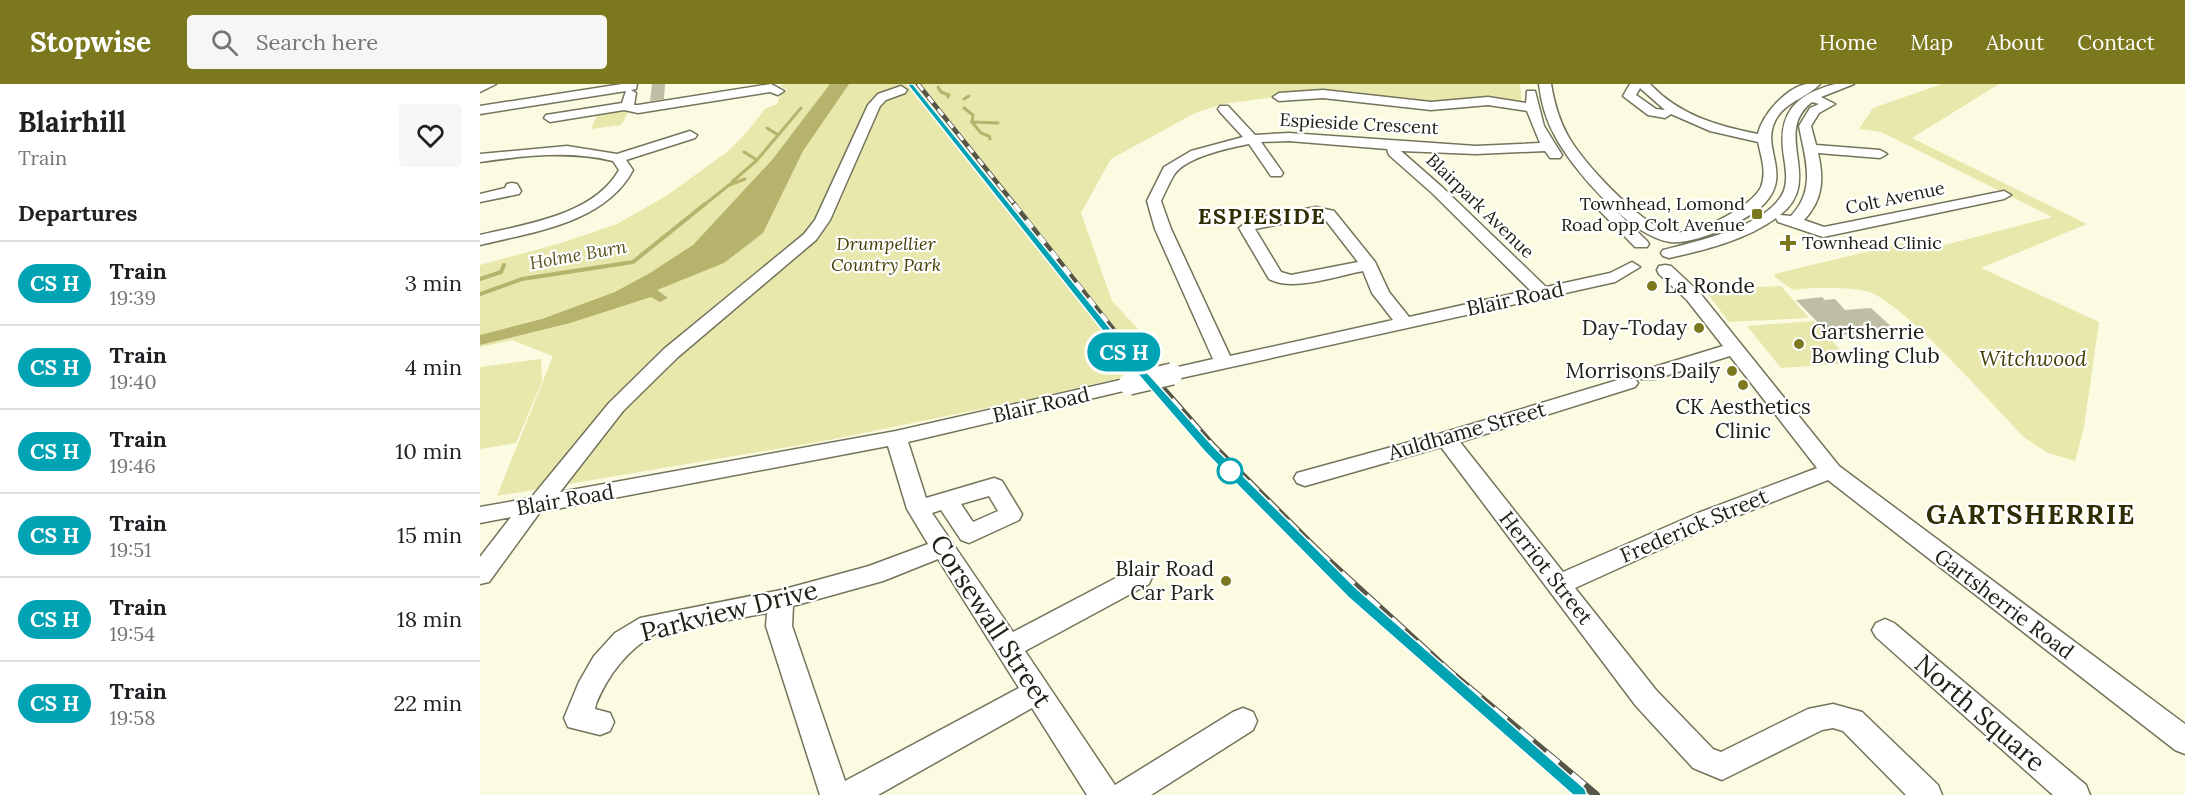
<!DOCTYPE html>
<html lang="en">
<head>
<meta charset="utf-8">
<style>
	body { margin:0; font-family:Lora,serif; background:#f6f6f6; color:#202124; height:100vh; display:flex; flex-direction:column; font-size:22px; white-space:nowrap }
	* { box-sizing:border-box; margin:0 }
	p { font-size:20px; color:#757577 }
	.icon { flex:none; width:33px; height:33px; fill:none; stroke:currentColor; stroke-width:2; stroke-linecap:round; stroke-linejoin:round }
	.map { position:relative; flex:1; overflow:hidden }
	.panel { display:flex; flex-direction:column; background:#fff; width:480px }
	.panel>* { flex:none }
	.badge { padding:0 12px; border-radius:20px; font-size:21px; line-height:39px }
	.map>.badge { position:absolute; translate:-50% -50%; box-shadow:0 0 0 3px #fff }
	h2 { padding:0 18px; font-size:22px; line-height:54px }
	.round { display:grid; place-items:center; flex:none; width:63px; height:63px; border-radius:6px; background:#f6f6f6 }
	.summary { display:flex; align-items:center; justify-content:space-between; height:102px; padding:0 18px }
	h1 { font-size:28px; font-weight:700; line-height:45px }
	ul { padding:0; list-style:none }
	li { display:flex; align-items:center; gap:18px; height:84px; padding:0 18px; border-top:2px solid #e0e0e0 }
	li div { flex:1 }
	li b { display:block; font-size:22px }
	li em { font-style:normal }
	li .badge { min-width:66px; font-weight:700; text-align:center }
	header { display:flex; align-items:center; gap:36px; box-sizing:border-box; height:84px; padding:0 30px; background:#7c781e; color:#fff }
	header strong { font-size:28px }
	nav { display:flex; gap:33px; margin-inline-start:auto; font-size:21px }
	.search { width:420px; height:54px; background:#f6f6f6; display:flex; align-items:center; gap:15px; box-sizing:border-box; padding:0 21px; border-radius:6px; color:#757577; font-size:22px }
	main { display:flex; flex:1; min-height:0 }
	.map>svg:first-child { display:block }
	.green { fill:#e8e7ac }
	.water { fill:#b6b36c }
	.lines { fill:none; stroke-linecap:round; stroke-linejoin:round }
	.stream-far1 { stroke:#b6b36c; stroke-width:3 }
	.stream { stroke:#b6b36c; stroke-width:4 }
	.building { fill:#bebea5 }
	.minor-casing { stroke:#74745d; stroke-width:3 }
	.minor { fill:#fff; fill-rule:evenodd }
	.rail-far3-casing { stroke:#555548; stroke-width:4.5 }
	.rail-far2-casing { stroke:#555548; stroke-width:5 }
	.rail-far1-casing { stroke:#555548; stroke-width:7 }
	.rail-casing { stroke:#555548; stroke-width:8 }
	.rail-far3 { stroke:#fff; stroke-width:3; stroke-dasharray:8; stroke-linecap:butt }
	.rail-far2 { stroke:#fff; stroke-width:4; stroke-dasharray:10; stroke-linecap:butt }
	.rail-far1 { stroke:#fff; stroke-width:4.5; stroke-dasharray:14; stroke-linecap:butt }
	.rail { stroke:#fff; stroke-width:6; stroke-dasharray:17; stroke-linecap:butt }
	.minor-bridge-casing { stroke:#74745d; stroke-width:24; stroke-linecap:butt }
	.minor-bridge { stroke:#fff; stroke-width:21 }
	.line { fill:#00a3b4; stroke:#fff; stroke-width:1.5 }
	.poi-dot { fill:#7c781e; stroke:#fff; stroke-width:2 }
	.stop-dot { fill:#fff; stroke:#00a3b4; stroke-width:3 }
	.labels { text-anchor:middle; stroke-width:4.5; stroke-linejoin:round; paint-order:stroke }
	.far-street-label { font-size:18px; fill:#212118; stroke:#fff }
	.far-poi-label { font-size:18px; fill:#212118; stroke:#fff; text-anchor:end }
	.far-park-label { font-size:18px; font-style:italic; fill:#454209; stroke:#fff }
	.far-water-label { font-size:18px; font-style:italic; fill:#57541f; stroke:#fff }
	.poi-label { font-size:21px; fill:#212118; stroke:#fff; text-anchor:end }
	.street-label { font-size:21px; fill:#212118; stroke:#fff }
	.park-label { font-size:21px; font-style:italic; fill:#454209; stroke:#fff }
	.far-district-label { font-size:22px; font-weight:bold; letter-spacing:1.5px; fill:#2f2d02; stroke:#fff }
	.near-street-label { font-size:26px; fill:#212118; stroke:#fff }
	.district-label { font-size:27px; font-weight:bold; letter-spacing:1.5px; fill:#2f2d02; stroke:#fff }
</style>
</head>
<body>
<header>
<strong>Stopwise</strong>
<div class="search"><svg class="icon" aria-label="search" viewBox="0 0 24 24"><circle cx="10" cy="10" r="6"/><path d="M15 15l6 6"/></svg>Search here</div>
<nav><a>Home</a><a>Map</a><a>About</a><a>Contact</a></nav>
</header>
<main>
<section class="panel">
<div class="summary"><div><h1>Blairhill</h1><p>Train</p></div><a class="round"><svg class="icon" aria-label="heart" viewBox="0 0 24 24"><path d="M12 20l-8-8c-3-5 5-10 8-4 3-6 11-1 8 4z"/></svg></a></div>
<h2>Departures</h2>
<ul>
<li><span class="badge" style="background:#00a3b4;color:#fff">CS H</span><div><b>Train</b><p>19:39</p></div><em>3 min</em></li>
<li><span class="badge" style="background:#00a3b4;color:#fff">CS H</span><div><b>Train</b><p>19:40</p></div><em>4 min</em></li>
<li><span class="badge" style="background:#00a3b4;color:#fff">CS H</span><div><b>Train</b><p>19:46</p></div><em>10 min</em></li>
<li><span class="badge" style="background:#00a3b4;color:#fff">CS H</span><div><b>Train</b><p>19:51</p></div><em>15 min</em></li>
<li><span class="badge" style="background:#00a3b4;color:#fff">CS H</span><div><b>Train</b><p>19:54</p></div><em>18 min</em></li>
<li><span class="badge" style="background:#00a3b4;color:#fff">CS H</span><div><b>Train</b><p>19:58</p></div><em>22 min</em></li>
</ul>
</section>
<div class="map">
<svg width="1705" height="711" viewBox="0 0 1705 711">
	<rect width="100%" height="100%" fill="#fbfbe1"/>
	<g class="green">
		<polygon points="304,0 1040,0 1042,20 955,21 827,9 742,20 713,30 631,75 601,129 632,217 674,262 683,284 540,317 344,357 17,412 73,272 32,256 0,263 0,181 81,159 137,140 186,112 247,68 268,47 285,25 297,20 301,10 308,6 300,2"/>
		<path d="M1462 0H1519L1432 54 1607 140 1501 184 1619 238 1604 343 1595 377 1568 369 1545 354C1516 325 1420 214 1386 207 1364 203 1336 203 1313 206L1296 194 1294 190 1424 159 1442 167 1572 133 1401 48 1379 45 1393 24Z"/>
		<polygon points="140,26 148,29 141,41 111,45 118,29"/>
		<polygon points="1301,202 1329,234 1249,238 1225,206"/>
		<polygon points="1334,237 1372,279 1301,284 1267,242"/>
		<polygon points="61,275 62,297 36,359 0,365 0,283"/>
	</g>
	<polygon class="water" points="350,0 369,0 323,67 283,149 244,179 177,206 188,214 180,218 171,213 90,239 0,261 0,251 62,235 135,208 170,189 213,161 292,76"/>
	<g class="lines">
		<g class="stream-far1">
			<polyline points="458,3 461,8 469,11 468,13"/>
			<polyline points="484,15 489,12"/>
			<polyline points="484,24 493,31 492,38 501,49 509,52 510,55"/>
			<polyline points="492,38 518,39"/>
			<polyline points="287,44 298,51"/>
			<polyline points="264,68 277,76"/>
			<polyline points="252,98 277,76 321,24"/>
			<polyline points="224,121 249,101 265,95"/>
		</g>
		<g class="stream">
			<polyline points="0,195 21,188 24,181"/>
			<polyline points="0,210 42,195 153,178 225,120"/>
		</g>
	</g>
	<g class="building">
		<polygon points="172,0 185,0 184,15 170,17"/>
		<polygon points="1342,213 1345,216 1355,215 1365,226 1391,224 1415,246 1351,252 1316,216"/>
	</g>
	<g class="lines">
		<defs>
			<g id="minor">
				<polygon points="0,0 16,0 0,8"/>
				<polygon points="142,0 157,0 156,5 151,6 156,9 154,21 158,21 291,0 304,7 298,11 290,8 158,29 144,26 70,38 64,34 66,31 142,19 146,7 0,30 0,22"/>
				<path d="M1059 0H1071C1074 18 1079 36 1088 52 1104 80 1156 135 1186 147 1208 156 1272 124 1281 103 1287 88 1281 72 1278 58L1230 47 1191 30 1185 34 1168 31 1143 12 1150 0H1170C1199 31 1237 42 1278 50 1282 31 1306 4 1326 0 1330 0 1336 0 1340 0 1327 14 1304 18 1295 37 1281 65 1312 89 1285 119 1268 137 1215 161 1190 158 1150 152 1093 86 1075 52 1066 36 1061 18 1059 0ZM1160 4 1185 26 1176 25 1156 11Z"/>
				<path d="M1355 0H1374L1341 13 1355 20 1339 29 1331 42 1336 61 1400 66 1407 70 1400 74 1338 69C1344 95 1343 116 1324 136L1344 143 1524 107 1531 111 1524 115 1343 153 1298 138 1296 134C1266 156 1225 166 1189 174L1183 172 1181 169 1183 166C1218 157 1279 144 1300 114 1309 102 1306 86 1304 73 1297 30 1314 11 1355 0ZM1332 18 1339 20 1330 24 1319 42C1325 74 1337 105 1311 132L1300 131C1345 97 1291 49 1332 18Z"/>
				<path d="M421 2 427 6 425 9 406 16 400 22 350 136 336 156 198 273 143 327 80 408 416 347 649 294 656 296 659 300 656 304 428 358 446 414 514 394 522 397 542 430 539 436 489 459 481 456 461 426 452 429 533 548 651 486 660 484 669 486 672 493 669 500 545 567 635 701 753 628 763 624 773 628 777 637 773 646 671 711H607L552 624 398 711H340L286 542 287 529 175 550C147 566 128 591 116 620L115 625 130 629 134 638 130 647 120 651 88 643 84 634 99 598 114 572 135 549 160 534 301 506 389 482 448 460 427 425 408 362 60 428 9 498 0 500V473L31 433 0 439V423L51 414 129 319 184 265 324 150 335 136 388 21 398 10ZM509 412 518 427 493 438 481 420ZM458 475 539 604 365 697 312 542 313 522 403 497Z"/>
				<path d="M843 6 951 18 1008 13 1046 19 1047 7H1055L1064 42 1082 71 1080 74H1070L1065 67 996 70 921 67 962 103 1066 203 1130 189 1152 178 1160 183 1135 198 692 296 685 294 682 290 685 286 733 275 675 145 667 117 684 83 711 67 763 53 740 28 738 25 740 22H748L775 51 809 49 996 62 1060 59 1047 27 1008 21 951 26 843 14 799 17 793 13 799 9ZM809 57 907 65 909 71 952 109 1050 206 929 233 909 208 895 178 854 127 836 123 774 134 769 136 759 144 789 195C812 208 857 192 883 187L892 209 913 236 750 272 691 145 681 117C685 109 689 99 694 91 705 73 749 64 769 60L791 92H801L803 89 781 58ZM836 133 844 134 878 178 811 191 801 188 775 145Z"/>
				<path d="M210 47 217 51 215 54 146 76 153 86C125 139 53 148 0 161V151C46 140 114 131 139 86L133 77C89 66 44 72 0 78V70L87 62 137 70Z"/>
				<polygon points="32,99 37,100 41,107 39,110 0,118 0,110 25,104 27,100"/>
				<polygon points="1123,118 1128,119 1167,157 1169,160 1167,163 1155,163 1118,125 1116,122 1118,119"/>
				<polygon points="1185,181 1191,182 1219,208 1359,382 1705,640 1705,670 1695,666 1348,396 1234,441 1095,504 1176,606 1233,665 1241,668 1328,625 1353,620 1382,628 1458,701 1462,711 1426,711 1363,647 1353,644 1342,646 1242,696 1213,684 1156,622 961,363 825,402 817,399 814,394 817,389 959,350 1141,295 1155,295 1158,299 1155,303 980,358 1083,488 1218,429 1337,384 1250,272 1175,295 1161,295 1158,291 1161,287 1243,262 1207,216 1179,190 1177,186 1179,182"/>
				<polygon points="1405,535 1414,539 1606,701 1610,711 1573,711 1396,553 1392,546 1396,539"/>
			</g>
		</defs>
		<use href="#minor" class="minor-casing"/>
		<use href="#minor" class="minor"/>
		<defs>
			<polyline id="rail-far3" points="438,0 535,121"/>
			<polyline id="rail-far2" points="534,120 656,274"/>
			<polyline id="rail-far1" points="655,273 732,361 838,467"/>
			<g id="rail">
				<polyline points="836,466 967,586 1116,711"/>
				<polyline points="997,622 1099,711"/>
			</g>
		</defs>
		<use href="#rail-far3" class="rail-far3-casing"/>
		<use href="#rail-far2" class="rail-far2-casing"/>
		<use href="#rail-far1" class="rail-far1-casing"/>
		<use href="#rail" class="rail-casing"/>
		<use href="#rail-far3" class="rail-far3"/>
		<use href="#rail-far2" class="rail-far2"/>
		<use href="#rail-far1" class="rail-far1"/>
		<use href="#rail" class="rail"/>
		<defs>
			<polyline id="minor-bridge" points="649,300 692,290"/>
		</defs>
		<use href="#minor-bridge" class="minor-bridge-casing"/>
		<use href="#minor-bridge" class="minor-bridge"/>
	</g>
	<polygon class="line" points="427,0 433,0 656,276 733,362 877,505 1105,705 1107,711 1093,711 868,513 725,368 649,280"/>
	<g class="poi-dot">
		<rect x="1271" y="124" width="12" height="12" rx="3"/>
		<path d="M1305 150h6v6h6v6h-6v6h-6v-6h-6v-6h6z"/>
		<circle cx="1172" cy="202" r="6"/>
		<circle cx="1219" cy="244" r="6"/>
		<circle cx="1319" cy="260" r="6"/>
		<circle cx="1252" cy="287" r="6"/>
		<circle cx="1263" cy="301" r="6"/>
		<circle cx="746" cy="497" r="6"/>
	</g>
	<circle class="stop-dot" cx="750" cy="387" r="12"/>
	<g class="labels">
		<g class="far-street-label">
			<text transform="translate(879 40) rotate(3)" y="6">Espieside Crescent</text>
			<text transform="translate(1415 114) rotate(-12)" y="6">Colt Avenue</text>
			<text transform="translate(1000 122) rotate(44)" y="6">Blairpark Avenue</text>
		</g>
		<g class="far-poi-label">
			<text x="1265" y="126">Townhead, Lomond<tspan x="1265" dy="21">Road opp Colt Avenue</tspan></text>
			<text x="1322" y="165" text-anchor="start">Townhead Clinic</text>
		</g>
		<g class="far-park-label">
			<text x="406" y="166">Drumpellier<tspan x="406" dy="21">Country Park</tspan></text>
		</g>
		<g class="far-water-label">
			<text transform="translate(98 171) rotate(-10)" y="6">Holme Burn</text>
		</g>
		<g class="poi-label">
			<text x="1184" y="209" text-anchor="start">La Ronde</text>
			<text x="1207" y="251">Day-Today</text>
			<text x="1331" y="255" text-anchor="start">Gartsherrie<tspan x="1331" dy="24">Bowling Club</tspan></text>
			<text x="1240" y="294">Morrisons Daily</text>
			<text x="1263" y="330" text-anchor="middle">CK Aesthetics<tspan x="1263" dy="24">Clinic</tspan></text>
			<text x="734" y="492">Blair Road<tspan x="734" dy="24">Car Park</tspan></text>
		</g>
		<g class="street-label">
			<text transform="translate(1035 215) rotate(-12)" y="7">Blair Road</text>
			<text transform="translate(561 321) rotate(-13)" y="7">Blair Road</text>
			<text transform="translate(987 347) rotate(-16)" y="7">Auldhame Street</text>
			<text transform="translate(85 416) rotate(-10)" y="7">Blair Road</text>
			<text transform="translate(1214 442) rotate(-23)" y="7">Frederick Street</text>
			<text transform="translate(1066 484) rotate(52)" y="7">Herriot Street</text>
			<text transform="translate(1524 520) rotate(37)" y="7">Gartsherrie Road</text>
		</g>
		<g class="park-label">
			<text x="1553" y="282">Witchwood</text>
		</g>
		<g class="far-district-label">
			<text x="782" y="140">ESPIESIDE</text>
		</g>
		<g class="near-street-label">
			<text transform="translate(249 527) rotate(-14)" y="9">Parkview Drive</text>
			<text transform="translate(511 537) rotate(57)" y="9">Corsewall Street</text>
			<text transform="translate(1500 629) rotate(41)" y="9">North Square</text>
		</g>
		<g class="district-label">
			<text x="1551" y="440">GARTSHERRIE</text>
		</g>
	</g>
</svg>
<b class="badge" style="left:644px;top:268px;background:#00a3b4;color:#fff">CS H</b>
</div>
</main>
</body>
</html>
